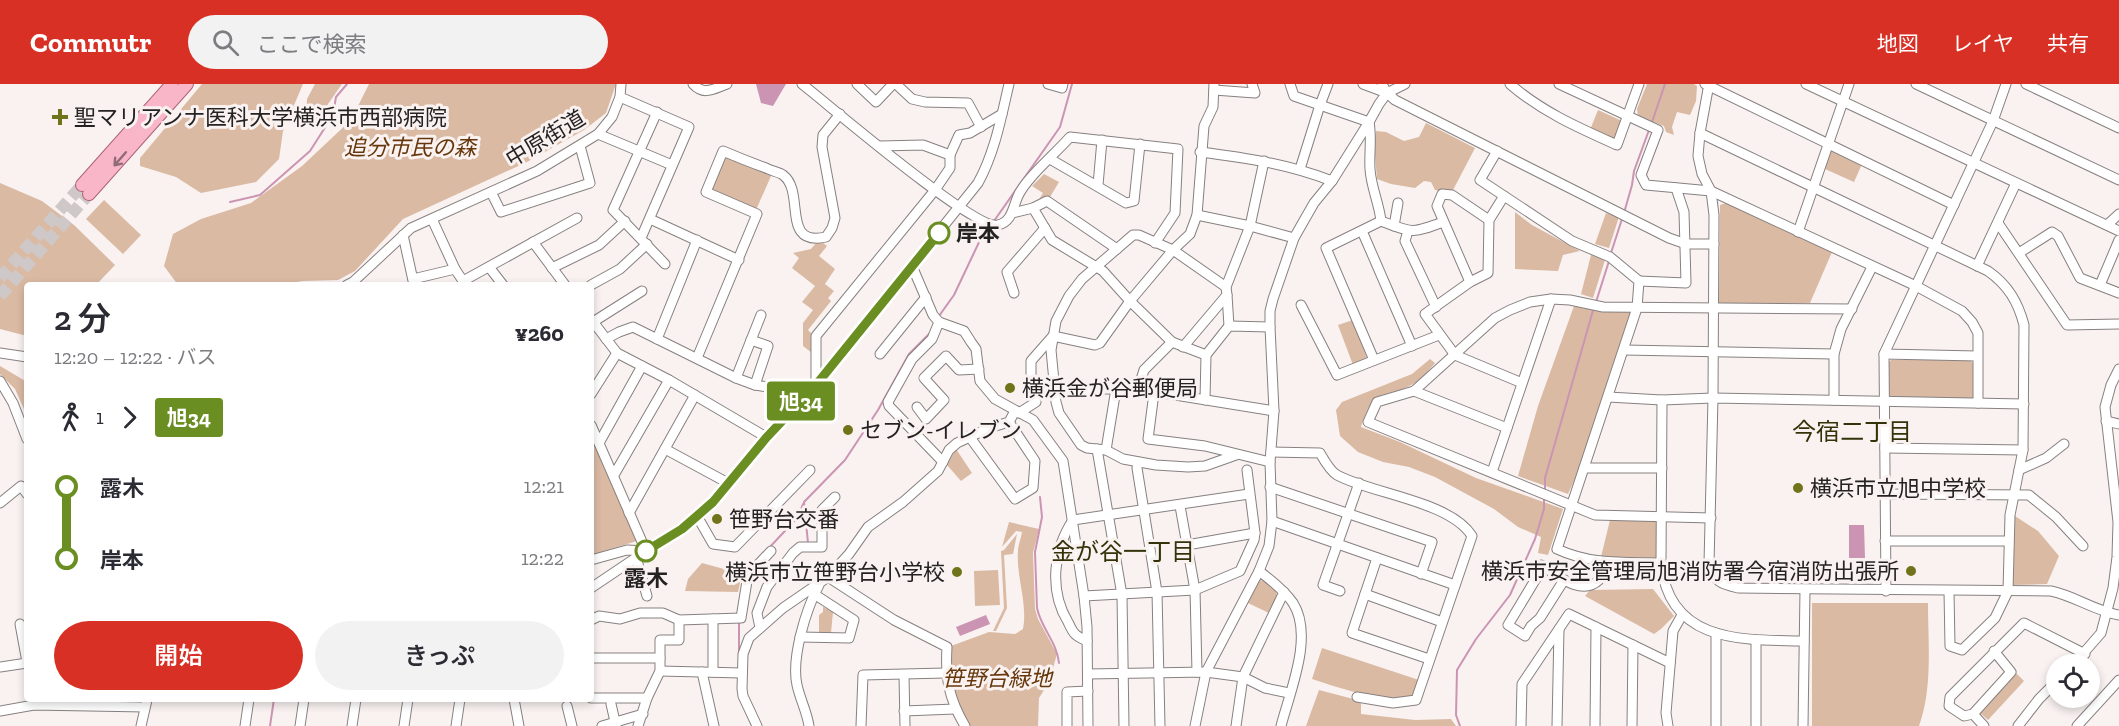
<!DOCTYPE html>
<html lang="ja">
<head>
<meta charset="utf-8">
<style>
	body { margin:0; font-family:"Zilla Slab","Noto Sans JP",serif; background:#f2f2f3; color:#2b2b33; height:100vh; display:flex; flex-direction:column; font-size:22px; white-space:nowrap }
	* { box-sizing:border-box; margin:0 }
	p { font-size:20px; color:#7c7c81 }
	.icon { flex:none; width:33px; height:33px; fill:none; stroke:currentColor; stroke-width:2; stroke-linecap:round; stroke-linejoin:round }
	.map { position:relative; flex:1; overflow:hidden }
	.drawer { position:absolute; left:24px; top:198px; width:570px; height:420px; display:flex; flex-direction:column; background:#fff; border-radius:6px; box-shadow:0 3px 9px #0003 }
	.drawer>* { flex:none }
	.badge { padding:0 12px; border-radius:4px; font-size:21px; line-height:39px }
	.tools { position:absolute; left:2046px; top:570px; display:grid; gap:12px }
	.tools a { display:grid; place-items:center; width:54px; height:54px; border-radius:50%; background:#fff; box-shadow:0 3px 9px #0003; font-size:30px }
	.map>.badge { position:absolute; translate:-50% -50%; box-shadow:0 0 0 3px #fff }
	.legs { display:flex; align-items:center; gap:9px; height:66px; padding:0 30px; font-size:20px }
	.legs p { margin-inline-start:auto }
	.head { display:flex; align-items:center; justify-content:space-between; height:102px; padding:0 30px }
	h1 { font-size:33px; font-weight:600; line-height:45px }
	.primary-button { display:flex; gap:12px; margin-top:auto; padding:12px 30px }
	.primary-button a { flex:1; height:69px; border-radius:36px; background:#d93025; color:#fff; font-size:24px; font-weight:600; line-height:69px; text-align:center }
	.primary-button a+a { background:#f2f2f3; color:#2b2b33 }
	ul { padding:0 30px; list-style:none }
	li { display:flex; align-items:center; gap:21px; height:72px; font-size:22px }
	li i { display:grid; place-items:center; width:9px; height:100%; margin:0 8px; background:currentColor }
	li i::after { content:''; width:15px; height:15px; margin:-8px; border:4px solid; border-radius:50%; background:#fff }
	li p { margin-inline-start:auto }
	li:first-child i { background:linear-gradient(#0000 50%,currentColor 0) }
	li:last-child i { background:linear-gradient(currentColor 50%,#0000 0) }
	header { display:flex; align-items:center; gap:36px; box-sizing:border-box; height:84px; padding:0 30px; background:#d93025; color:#fff }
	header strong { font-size:28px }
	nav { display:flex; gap:33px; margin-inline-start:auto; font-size:21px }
	.search { width:420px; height:54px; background:#f2f2f3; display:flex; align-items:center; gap:15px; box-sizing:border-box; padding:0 21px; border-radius:33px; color:#7c7c81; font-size:22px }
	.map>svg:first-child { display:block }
	.green { fill:#dabaa3 }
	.water { fill:#cc94b3 }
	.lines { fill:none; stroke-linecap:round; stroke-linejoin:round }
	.stream { stroke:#cc94b3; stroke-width:2 }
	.major-tunnel { stroke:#cfc8c8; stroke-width:12; stroke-dasharray:12 6; stroke-linecap:butt }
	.minor-casing { stroke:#878080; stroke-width:11 }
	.major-casing { stroke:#ad6377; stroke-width:14 }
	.minor { stroke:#fff; stroke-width:9 }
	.major { stroke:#fab6c9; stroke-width:12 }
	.oneway { stroke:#906c76 }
	.line-1-casing { stroke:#fff; stroke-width:14 }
	.line-1 { stroke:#6b8e23; stroke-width:9 }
	.poi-dot { fill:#707319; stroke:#f9f2f1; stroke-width:2 }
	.stop-1-dot { fill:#fff; stroke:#6b8e23; stroke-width:3 }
	.labels { text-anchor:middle; stroke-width:6; stroke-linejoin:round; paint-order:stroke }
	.poi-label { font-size:22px; fill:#252222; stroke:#f9f2f1; text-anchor:start }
	.street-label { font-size:22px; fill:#252222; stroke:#f9f2f1 }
	.park-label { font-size:22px; font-style:italic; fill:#67370b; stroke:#f9f2f1 }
	.stop-label { font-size:22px; font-weight:bold; fill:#252222; stroke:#f9f2f1; text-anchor:start }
	.neighbourhood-label { font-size:24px; fill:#323309; stroke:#f9f2f1 }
</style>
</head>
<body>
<header>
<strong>Commutr</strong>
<div class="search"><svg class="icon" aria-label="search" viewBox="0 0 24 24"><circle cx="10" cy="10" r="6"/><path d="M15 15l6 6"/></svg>ここで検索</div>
<nav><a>地図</a><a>レイヤ</a><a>共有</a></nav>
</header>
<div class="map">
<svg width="2119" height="642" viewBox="0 0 2119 642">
	<rect width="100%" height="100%" fill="#f9f2f1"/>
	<g class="green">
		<polygon points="202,0 303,0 283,47 279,75 256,98 201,109 176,93 140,82 140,74"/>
		<polygon points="315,0 342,0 328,20 326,37 306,35 307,15"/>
		<polygon points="369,0 616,0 606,29 584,46 527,78 403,135 355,187 338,196 303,197 278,201 178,201 164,182 173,150 201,135 251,119 302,82 351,36"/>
		<polygon points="1647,0 1694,0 1697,2 1696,17 1690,31 1677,28 1672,43 1674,51 1666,48 1664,42 1638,32 1637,25"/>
		<polygon points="1598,26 1622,37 1615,57 1590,46"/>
		<polygon points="1426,39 1475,64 1452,108 1435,106 1431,98 1424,97 1415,104 1391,100 1377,95 1374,59 1376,47 1386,48 1404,57 1419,53"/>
		<polygon points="1831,65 1862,80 1854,98 1825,85"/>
		<polygon points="727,73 771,92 756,126 713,108 711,104 724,74"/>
		<polygon points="1044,90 1059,98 1050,113 1038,117 1043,109 1032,102"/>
		<polygon points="0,99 42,117 74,141 115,181 96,201 27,201 27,252 0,245"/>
		<polygon points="104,116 141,151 123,170 86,135"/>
		<polygon points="1726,119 1832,168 1810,219 1719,219 1720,121"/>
		<polygon points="1515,128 1532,141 1580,167 1563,171 1558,187 1515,185"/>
		<polygon points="1606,129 1618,133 1618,136 1609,164 1595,160"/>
		<polygon points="816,159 823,159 827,162 819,172 835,185 825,200 834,207 828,214 831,217 808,246 813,251 812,269 803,262 803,239 813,226 802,218 815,202 792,184 799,174 793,169 811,165"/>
		<polygon points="1591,171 1605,176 1593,214 1581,210"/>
		<polygon points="1574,222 1602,228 1630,227 1630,231 1586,370 1568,410 1518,392 1538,322"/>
		<polygon points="1353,236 1367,275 1353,281 1338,241"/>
		<path d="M1430 275 1435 279C1429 286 1423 295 1415 299 1383 317 1375 299 1361 343L1400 358 1476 394 1563 425 1548 471 1538 469 1541 453 1518 443 1494 425 1435 393 1409 383 1383 378 1358 368 1340 352 1336 326 1342 318 1412 290Z"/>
		<polygon points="1891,276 1970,276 1974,281 1974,312 1971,316 1890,313 1888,310 1887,280"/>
		<polygon points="0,282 27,298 27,332 15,305 0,290"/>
		<polygon points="591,350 637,457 591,471"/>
		<polygon points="956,365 972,389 961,397 947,381"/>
		<polygon points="2015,432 2038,447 2059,472 2047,500 2013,501"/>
		<polygon points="1610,436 1657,437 1657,474 1601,473"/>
		<path d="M1009 438 1039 445 1033 469 1035 525 1038 535 1057 570 1049 598 1039 614 1038 642H968L956 618 948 591 951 562 989 548 1015 550 1023 545C1028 520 1016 493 1018 467 1018 461 1021 455 1022 448L1016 447 1002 463Z"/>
		<polygon points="1017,450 1013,470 1004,471 1007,524 996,547 993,547 1004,524 1001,467 1004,466"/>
		<polygon points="702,479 742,490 738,508 685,507 688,495"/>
		<polygon points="998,486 1000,521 975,522 974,487"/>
		<path d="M1260 496C1282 504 1279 510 1269 529L1248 519Z"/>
		<polygon points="1653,505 1674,532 1661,545 1654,550 1585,512 1590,506"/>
		<path d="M1812 519H1928C1928 559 1933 604 1919 642H1812Z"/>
		<polygon points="823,523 833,528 831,549 819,548 819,531 823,528"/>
		<path d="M1322 564 1419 596 1412 613C1376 617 1346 606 1312 595Z"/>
		<polygon points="2015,588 2024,597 1988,636 1979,628"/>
		<polygon points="1319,606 1361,617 1361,630 1415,636 1451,635 1456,642 1306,642"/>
	</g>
	<g class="water">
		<polygon points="756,0 786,0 773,22 761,19"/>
		<polygon points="1849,441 1864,441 1865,474 1849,474"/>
		<polygon points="986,531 990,540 960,552 956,543"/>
	</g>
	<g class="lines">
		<g class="stream">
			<polyline points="1651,41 1665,0"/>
			<polyline points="230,118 260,111 310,67 333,31 336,13 347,0"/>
			<polyline points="1624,129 1632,101 1634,87 1649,46"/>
			<polyline points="994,137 1060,43 1072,0"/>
			<polyline points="1611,169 1622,135"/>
			<polyline points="1596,218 1609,177"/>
			<polyline points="939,232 954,211 981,154 991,142"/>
			<polyline points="1545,409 1545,394 1594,223"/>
			<path d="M1040 413 1042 433 1035 468 1037 524C1041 544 1057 558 1059 579"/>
			<polyline points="808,459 804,418 845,376 878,326 909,270 931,248"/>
			<polyline points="768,465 798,433 803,420"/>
			<polyline points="739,570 739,536"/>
			<polyline points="270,642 274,615"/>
			<polyline points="1460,642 1456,631 1457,586 1476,555 1510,511 1535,455 1544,425 1544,414"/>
		</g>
		<g class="major-tunnel">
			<polyline points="0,194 82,101"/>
			<polyline points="0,212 89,110"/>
		</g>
		<defs>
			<g id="minor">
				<path d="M693 0C704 12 713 5 727 0"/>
				<path d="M802 0C829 21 975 147 998 141 1012 138 1013 123 1018 112 1026 94 1056 69 1070 53L1178 65 1175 129 1155 159"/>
				<polyline points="857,0 876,18 893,0"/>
				<polyline points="896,0 912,15 925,18 968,19 981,43"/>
				<polyline points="1048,0 1062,4 1063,0"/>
				<path d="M1290 0 1294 12 1369 38C1372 54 1369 69 1370 85 1371 103 1379 119 1381 137"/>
				<polyline points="1363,0 1387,9 1405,0"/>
				<path d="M1510 0C1542 28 1579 44 1617 61L1639 0"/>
				<polyline points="1559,0 1658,46 1641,91 1646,101 1711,107 1916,202 1962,227 1972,238 1978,249 1978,319"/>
				<polyline points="1705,0 1954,121"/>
				<path d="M1709 0 1700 49 1698 72 1702 90 1711 107 1714 131 1713 314 1709 480C1715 498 1720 500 1738 504L2051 507C2075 512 2095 527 2119 531"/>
				<polyline points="1806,0 2119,147"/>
				<polyline points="1916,0 2119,96"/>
				<polyline points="2026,0 2119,44"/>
				<polyline points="1214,6 1255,9 1252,0"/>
				<polyline points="1387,9 1395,16 1669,154 1686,160 1714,160"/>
				<polyline points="620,13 689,43 641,154"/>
				<polyline points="657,28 613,126 665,180"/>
				<path d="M1700 49 1988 187C2008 201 2018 218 2024 241L2023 366 2010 431 2008 507 1995 534 1962 566 1950 562 1949 507"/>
				<polyline points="598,50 672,81"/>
				<polyline points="880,62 923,61 950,71"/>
				<path d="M1497 67 1480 96 1572 157 1610 173 1639 197 1637 224 1557 465C1591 481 1624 478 1661 479"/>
				<path d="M1200 68C1247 74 1288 80 1332 97"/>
				<polyline points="1050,75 1126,119 1134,117 1140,60"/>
				<polyline points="1300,85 1320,21 1328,0"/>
				<polyline points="1098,101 1102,56"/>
				<polyline points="491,108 501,128 590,99 580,62"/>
				<polyline points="1504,112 1489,136 1488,189 1470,198 1425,230 1455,271 1522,299"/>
				<polyline points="1033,124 1052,156 1103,187 1130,217 1172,258 1206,271"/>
				<polyline points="1012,129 1033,124 1047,117 1117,165"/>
				<polyline points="1197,131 1250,142 1294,154"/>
				<polyline points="432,135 455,185 465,200"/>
				<polyline points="650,135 739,176"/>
				<polyline points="1998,139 2067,241 2119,240"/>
				<polyline points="2107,141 2119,130"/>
				<polyline points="1394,142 1398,119"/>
				<polyline points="1362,147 1412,262"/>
				<polyline points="1408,147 1405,157 1436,223"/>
				<polyline points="1798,148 1849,0"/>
				<polyline points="403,151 414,201"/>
				<polyline points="533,158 565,201"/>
				<polyline points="2019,169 2052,148 2058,152 2080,194 2119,209"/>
				<polyline points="912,182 933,231 939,238 964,247 971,258 976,265 980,297 995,315 1033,336 1063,377 1084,512 1087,543 1088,642"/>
				<polyline points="1977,182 2016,99"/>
				<polyline points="489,183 503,201"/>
				<polyline points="552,184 599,161 625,137"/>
				<polyline points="413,195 455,185"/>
				<polyline points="463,197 577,134"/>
				<polyline points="1639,197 1686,199 1684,128 1676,104"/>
				<polyline points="1470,198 1437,122 1442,110 1452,111 1489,136"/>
				<polyline points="347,201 353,198 411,144 537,87 598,50 612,33 620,13 621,0"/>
				<polyline points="591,201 620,185 647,160"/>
				<polyline points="2100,201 2119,156"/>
				<polyline points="1226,203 1173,166 1139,151 1133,151 1082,195 1069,212 1056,237 1051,266 1056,318 1059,329 1081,361 1087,364 1106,366 1123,375 1156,381 1188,383 1205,382 1236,371"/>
				<polyline points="1014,209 1007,188 1045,144"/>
				<polyline points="1227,211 1229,242"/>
				<polyline points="1301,221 1337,291 1439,251"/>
				<polyline points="591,235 617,269 669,296 766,353"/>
				<polyline points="593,238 642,207"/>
				<polyline points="939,238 932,255 912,275 888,318 889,322 943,378"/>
				<polyline points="1053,252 1095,261 1100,259 1130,217 1173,166 1190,150 1197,131 1204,42 1213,23 1214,0"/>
				<polyline points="606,255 619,248 633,243 736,294 755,301 780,305 786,309 797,322"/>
				<polyline points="657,255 697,156"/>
				<polyline points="751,256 768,262 755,301"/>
				<polyline points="1172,258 1144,286 1138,305 1274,327"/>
				<polyline points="1183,263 1227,211 1226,203 1250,142 1264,77"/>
				<polyline points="1624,266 1834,270"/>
				<polyline points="0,269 27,273"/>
				<polyline points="880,270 926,213"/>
				<polyline points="1884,270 1977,272"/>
				<path d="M697 274 757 130 706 108 723 67C737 73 752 79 766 84 771 87 779 88 783 91 806 108 780 163 826 153L832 144 835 134 822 63 823 51 840 30"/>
				<path d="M1374 276 1326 164 1381 137C1413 149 1411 150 1443 138"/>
				<polyline points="736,294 761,231"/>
				<polyline points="0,297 13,319 27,355"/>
				<polyline points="816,301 816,252 935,106 950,84 950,71 959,51 970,49 1002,30"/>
				<polyline points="1054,305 1116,305 1106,366"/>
				<polyline points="1414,307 1507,344"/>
				<polyline points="1154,309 1148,355 1205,362 1270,378"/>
				<polyline points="591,310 617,269"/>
				<polyline points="1608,313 1662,316 1713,314 2024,320"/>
				<polyline points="1205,316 1206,271 1229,242 1270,243"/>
				<path d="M1662 316 1661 479C1669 559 1741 556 1804 557"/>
				<polyline points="1834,316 1834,270 1841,245 1872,183"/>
				<polyline points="917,323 926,335 944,316 924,294 946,272 959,286 979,285"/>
				<polyline points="1019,329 1036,318 1031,292 1031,277 1053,252"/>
				<polyline points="2106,337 2119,340"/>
				<polyline points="591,341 646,467 627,466 591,476"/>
				<polyline points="969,352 1015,415 1033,404 1035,377 1009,338"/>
				<polyline points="599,359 642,282"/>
				<polyline points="1885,364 2023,366"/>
				<polyline points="665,365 728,399"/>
				<polyline points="1097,365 1122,511 1124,642"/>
				<path d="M1271 368 1320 369C1324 376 1330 387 1337 391 1372 410 1450 417 1472 452L1416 616 1393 619 1357 613"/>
				<polyline points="1138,378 1137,384 1157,508 1160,642"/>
				<polyline points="1584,384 1662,384"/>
				<polyline points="2019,386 2046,374 2064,360"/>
				<polyline points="1492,388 1551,215"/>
				<polyline points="614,391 669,296"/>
				<polyline points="1270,403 1432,458 1421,490"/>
				<polyline points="1885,410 2029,411 2056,433 2083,462"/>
				<polyline points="0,419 21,402 27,410"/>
				<polyline points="1180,422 1195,506 1197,588"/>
				<polyline points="629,429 695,311"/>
				<polyline points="697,432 713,460 735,463 810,386"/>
				<polyline points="1711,434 1595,431 1368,338 1377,318 1414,307 1495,234 1510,226 1530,218 1551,215 1570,216 1603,223 1852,225"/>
				<polyline points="1272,437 1455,501"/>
				<polyline points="1885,457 2009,457"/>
				<polyline points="1187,461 1255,449 1247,386"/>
				<polyline points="636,473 647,512"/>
				<polyline points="1377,474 1352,549 1429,575"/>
				<path d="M1541 481C1557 491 1581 513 1599 496L1600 477"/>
				<polyline points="1543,483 1508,541 1525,552 1531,542 1540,534 1564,496"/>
				<path d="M1259 487C1271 496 1284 506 1293 519 1314 552 1290 607 1281 642"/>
				<path d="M828 493 894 536 947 563C945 594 949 615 965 642"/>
				<path d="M591 504 646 467 682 445 713 418 766 353 816 301 978 99C995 68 1001 34 1009 0"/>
				<polyline points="1340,507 1323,501 1359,399"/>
				<polyline points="1886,507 1884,270 1993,37 2006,0"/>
				<polyline points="1365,510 1442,538"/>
				<polyline points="1084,512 1195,506 1240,487 1254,456 1255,449"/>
				<polyline points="713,535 713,588"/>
				<polyline points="591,536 599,532 620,535 640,529 663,529 679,536 741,534 747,497 750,489 771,467"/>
				<polyline points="20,540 27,578"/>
				<polyline points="760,544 757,529 767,503 793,469 800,463 822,463 822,426 835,413"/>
				<polyline points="800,553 849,554 854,536 814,510"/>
				<polyline points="1756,556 1756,642"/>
				<path d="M1087 557C1083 555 1078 553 1075 550 1072 547 1070 542 1068 538 1049 507 1053 466 1073 436L1249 410"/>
				<polyline points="1994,567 2011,588 1973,630 1964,632 1949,622 1950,613 2024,539 2085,570"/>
				<polyline points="591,574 660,574"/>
				<polyline points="2074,580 2101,549 2113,504 2117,473 2118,438 2105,323 2111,301 2119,285"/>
				<polyline points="0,583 27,579"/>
				<polyline points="660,587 742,589"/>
				<polyline points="702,588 714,642"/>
				<polyline points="1088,590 1206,588 1243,593 1265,604 1289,609"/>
				<polyline points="904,591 905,642"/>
				<polyline points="591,614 647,614"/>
				<polyline points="514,615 519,642"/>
				<polyline points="611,620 616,642"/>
				<polyline points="567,622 572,642"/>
				<polyline points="0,627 34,621 145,623"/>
				<polyline points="904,627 955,625"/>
				<polyline points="1973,630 1984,642"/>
				<polyline points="141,642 147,616"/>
				<polyline points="245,642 249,615"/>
				<polyline points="300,642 304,615"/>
				<polyline points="352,642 356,615"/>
				<polyline points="404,642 408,615"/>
				<polyline points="456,642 460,615"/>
				<polyline points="602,642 643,630"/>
				<polyline points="638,642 647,614 660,587 660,556 679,556 679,536"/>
				<polyline points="757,642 743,612 742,605 743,570 749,554 783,524 828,493 849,470 868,443 903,418 938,387 949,366 957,359 989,344 1009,338 1015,327"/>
				<path d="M809 642C807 628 800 615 797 601 791 574 806 525 819 501"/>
				<polyline points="861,642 863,591 945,589"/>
				<polyline points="1067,642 1067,608 1088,607"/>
				<polyline points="1195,642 1206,588 1259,487 1269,462 1272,437 1270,378 1274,327 1270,243 1270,227 1273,215 1294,154 1314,119 1332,97 1369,38 1379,20 1387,9 1382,0"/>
				<polyline points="1236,642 1243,593 1284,508"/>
				<polyline points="1521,642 1522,600 1569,530 1670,579"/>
				<polyline points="1557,642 1559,545"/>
				<polyline points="1595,642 1596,543"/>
				<polyline points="1632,642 1633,561"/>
				<polyline points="1668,642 1666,629 1673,547 1682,531"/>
				<polyline points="1716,642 1716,549"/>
				<polyline points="1803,642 1805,506"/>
				<polyline points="2018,642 2039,615 2056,598"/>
				<polyline points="2077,642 2119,596"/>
			</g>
			<g id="major">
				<polyline points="82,101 172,0"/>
				<polyline points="89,110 187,0"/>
			</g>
		</defs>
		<use href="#minor" class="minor-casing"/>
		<use href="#major" class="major-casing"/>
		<use href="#minor" class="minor"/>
		<use href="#major" class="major"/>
	</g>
	<defs><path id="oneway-shaft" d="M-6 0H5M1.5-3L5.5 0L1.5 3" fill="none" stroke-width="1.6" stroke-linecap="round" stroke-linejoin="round" transform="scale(1.5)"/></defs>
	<use class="oneway" href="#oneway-shaft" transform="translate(120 75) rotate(131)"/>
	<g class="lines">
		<defs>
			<polyline id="line-1" points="646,467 682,445 713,418 766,354 816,301 939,149"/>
		</defs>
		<use href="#line-1" class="line-1-casing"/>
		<use href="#line-1" class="line-1"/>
	</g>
	<g class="poi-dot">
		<path d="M57 24h6v6h6v6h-6v6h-6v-6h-6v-6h6z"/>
		<circle cx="1010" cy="304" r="6"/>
		<circle cx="848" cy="346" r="6"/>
		<circle cx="1798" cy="404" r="6"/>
		<circle cx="717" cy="435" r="6"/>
		<circle cx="1911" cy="487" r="6"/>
		<circle cx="957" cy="488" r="6"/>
	</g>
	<g class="stop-1-dot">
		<circle cx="939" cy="149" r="10"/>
		<circle cx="646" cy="467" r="10"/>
	</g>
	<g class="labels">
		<g class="poi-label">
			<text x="74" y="41">聖マリアンナ医科大学横浜市西部病院</text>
			<text x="1022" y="312">横浜金が谷郵便局</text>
			<text x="860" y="354">セブン-イレブン</text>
			<text x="1810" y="412">横浜市立旭中学校</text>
			<text x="729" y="443">笹野台交番</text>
			<text x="1899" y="495" text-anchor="end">横浜市安全管理局旭消防署今宿消防出張所</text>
			<text x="945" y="496" text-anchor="end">横浜市立笹野台小学校</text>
		</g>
		<g class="street-label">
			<text transform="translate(545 54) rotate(-31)" y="8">中原街道</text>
		</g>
		<g class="park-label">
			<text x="410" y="71">追分市民の森</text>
			<text x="997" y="602">笹野台緑地</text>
		</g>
		<g class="stop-label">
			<text x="956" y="157">岸本</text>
			<text x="646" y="502" text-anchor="middle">露木</text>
		</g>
		<g class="neighbourhood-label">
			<text x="1852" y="356">今宿二丁目</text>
			<text x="1123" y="476">金が谷一丁目</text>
		</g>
	</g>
</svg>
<div class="tools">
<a><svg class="icon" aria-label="locate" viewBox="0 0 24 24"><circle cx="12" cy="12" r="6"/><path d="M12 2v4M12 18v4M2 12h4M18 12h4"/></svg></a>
</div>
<b class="badge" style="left:801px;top:317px;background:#6b8e23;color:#fff">旭34</b>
<section class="drawer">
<div class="head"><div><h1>2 分</h1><p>12:20 – 12:22 · バス</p></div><b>¥260</b></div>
<div class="legs"><svg class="icon" aria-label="walk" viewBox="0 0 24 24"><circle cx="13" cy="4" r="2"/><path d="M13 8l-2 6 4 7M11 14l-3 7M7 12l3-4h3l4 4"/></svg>1<svg class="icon" aria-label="forward" viewBox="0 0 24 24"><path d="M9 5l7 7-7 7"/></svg><b class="badge" style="background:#6b8e23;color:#fff">旭34</b></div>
<ul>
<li><i style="color:#6b8e23"></i><b>露木</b><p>12:21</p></li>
<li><i style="color:#6b8e23"></i><b>岸本</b><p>12:22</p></li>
</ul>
<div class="primary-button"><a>開始</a><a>きっぷ</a></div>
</section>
</div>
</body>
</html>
